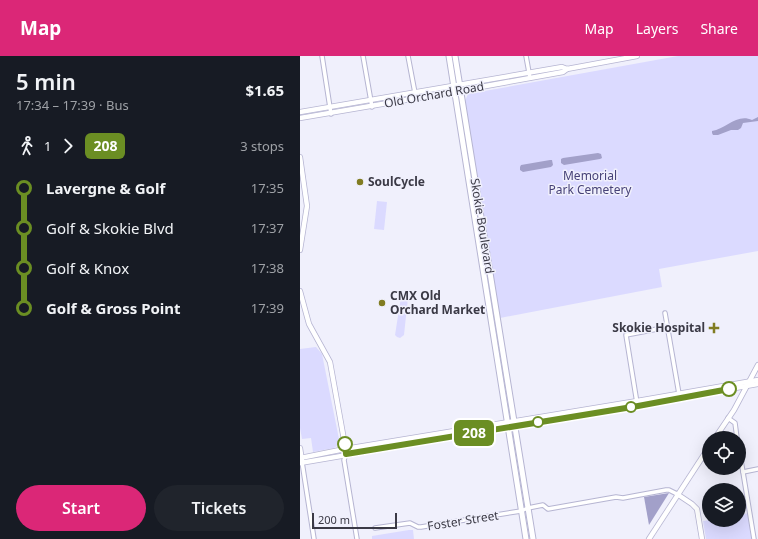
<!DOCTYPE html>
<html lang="en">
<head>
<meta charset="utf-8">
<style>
	body { margin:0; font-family:"Noto Sans",sans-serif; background:#20242c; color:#f1f3f6; height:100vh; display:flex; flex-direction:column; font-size:15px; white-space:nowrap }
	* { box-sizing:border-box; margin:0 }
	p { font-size:13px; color:#9ea1a6 }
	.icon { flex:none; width:22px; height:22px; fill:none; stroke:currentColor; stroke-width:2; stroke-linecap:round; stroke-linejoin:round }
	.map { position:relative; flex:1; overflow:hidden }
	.details { display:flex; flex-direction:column; background:#171b24; width:300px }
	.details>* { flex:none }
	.badge { padding:0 8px; border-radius:6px; font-size:14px; line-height:26px }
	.fabs { position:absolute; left:402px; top:375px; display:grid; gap:8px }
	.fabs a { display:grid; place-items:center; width:44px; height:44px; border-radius:50%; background:#171b24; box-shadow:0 4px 16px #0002; font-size:20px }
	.scale { position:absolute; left:12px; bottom:10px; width:85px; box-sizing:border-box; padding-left:4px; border:2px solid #3b3a46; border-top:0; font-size:11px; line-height:14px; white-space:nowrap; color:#3b3a46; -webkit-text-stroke:3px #f0f0fc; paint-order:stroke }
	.map>.badge { position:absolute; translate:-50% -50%; box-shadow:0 0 0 2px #fff }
	.legs { display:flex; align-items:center; gap:6px; height:44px; padding:0 16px; font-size:13px }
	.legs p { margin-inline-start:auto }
	.summary { display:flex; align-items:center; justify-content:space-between; height:68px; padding:0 16px }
	h1 { font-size:22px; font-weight:600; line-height:30px }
	.button { display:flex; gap:8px; margin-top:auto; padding:8px 16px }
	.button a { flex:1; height:46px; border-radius:24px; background:#db2777; color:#fff; font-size:16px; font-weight:600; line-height:46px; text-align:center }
	.button a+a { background:#20242c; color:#f1f3f6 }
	ul { padding:0 16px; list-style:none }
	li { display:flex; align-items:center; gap:14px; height:40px; font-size:15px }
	li i { display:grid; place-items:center; width:6px; height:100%; margin:0 5px; background:currentColor }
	li i::after { content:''; width:10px; height:10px; margin:-5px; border:3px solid; border-radius:50%; background:#171b24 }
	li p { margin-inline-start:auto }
	li:first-child i { background:linear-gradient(#0000 50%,currentColor 0) }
	li:last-child i { background:linear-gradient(currentColor 50%,#0000 0) }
	header { display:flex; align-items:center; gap:24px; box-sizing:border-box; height:56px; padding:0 20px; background:#db2777; color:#fff }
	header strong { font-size:19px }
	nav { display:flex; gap:22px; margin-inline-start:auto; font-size:14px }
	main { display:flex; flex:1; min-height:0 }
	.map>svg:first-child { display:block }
	.green { fill:#dbdaff }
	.water { fill:#a2a0c9 }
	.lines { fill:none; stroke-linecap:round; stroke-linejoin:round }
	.street-casing { stroke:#b6b5d2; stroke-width:5.5 }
	.secondary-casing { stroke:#b6b5d2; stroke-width:6 }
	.primary-casing { stroke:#b6b5d2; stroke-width:7 }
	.street { stroke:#fff; stroke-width:3.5 }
	.secondary { stroke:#fff; stroke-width:4.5 }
	.primary { stroke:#fff; stroke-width:5 }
	.line-1-casing { stroke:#fff; stroke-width:9 }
	.line-1 { stroke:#6b8e23; stroke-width:6 }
	.poi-dot { fill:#817c22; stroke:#f0f0fc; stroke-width:1.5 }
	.stop-1-dot { fill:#fff; stroke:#6b8e23; stroke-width:2 }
	.labels { text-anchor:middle; stroke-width:3; stroke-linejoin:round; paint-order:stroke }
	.street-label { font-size:12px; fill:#3b3a46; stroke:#f0f0fc }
	.park-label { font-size:12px; fill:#474278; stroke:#f0f0fc }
	.poi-label { font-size:12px; font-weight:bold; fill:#3b3a46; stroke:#f0f0fc; text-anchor:start }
</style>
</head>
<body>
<header>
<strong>Map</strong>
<nav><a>Map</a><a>Layers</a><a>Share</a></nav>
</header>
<main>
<section class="details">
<div class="summary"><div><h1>5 min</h1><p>17:34 – 17:39 · Bus</p></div><b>$1.65</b></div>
<div class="legs"><svg class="icon" aria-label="walk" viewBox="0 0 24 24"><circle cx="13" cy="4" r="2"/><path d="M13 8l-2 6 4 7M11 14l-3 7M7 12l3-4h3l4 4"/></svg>1<svg class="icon" aria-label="forward" viewBox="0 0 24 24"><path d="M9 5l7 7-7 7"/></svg><b class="badge" style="background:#6b8e23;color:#fff">208</b><p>3 stops</p></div>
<ul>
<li><i style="color:#6b8e23"></i><b>Lavergne &amp; Golf</b><p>17:35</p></li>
<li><i style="color:#6b8e23"></i><span>Golf &amp; Skokie Blvd</span><p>17:37</p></li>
<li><i style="color:#6b8e23"></i><span>Golf &amp; Knox</span><p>17:38</p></li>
<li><i style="color:#6b8e23"></i><b>Golf &amp; Gross Point</b><p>17:39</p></li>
</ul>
<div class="button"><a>Start</a><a>Tickets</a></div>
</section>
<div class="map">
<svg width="458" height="483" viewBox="0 0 458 483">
	<rect width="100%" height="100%" fill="#f0f0fc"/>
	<g class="green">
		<polygon points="378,0 458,0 458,195 359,213 362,231 200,262 165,45 168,38"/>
		<polygon points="77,145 87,146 84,174 74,173"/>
		<polygon points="101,241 108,242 104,279 100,282 97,281 95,279"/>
		<polygon points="16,291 22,298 40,388 34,392 13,396 11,382 2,383 0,372 0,293"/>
		<polygon points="449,457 453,483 406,483 403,465 410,464 439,464 439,459"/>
		<polygon points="109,474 113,474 114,483 72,483 72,480"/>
	</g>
	<g class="water">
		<path d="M458 61V65L443 67 441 72 438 74H431L418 79H413L412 77V75C426 73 437 57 452 64Z"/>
		<polygon points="298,97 301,98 302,102 300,103 264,109 261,107 261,103 263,102"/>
		<polygon points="250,104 252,104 253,109 251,111 223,116 220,114 220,111 221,109"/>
		<polygon points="369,437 349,469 344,441"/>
	</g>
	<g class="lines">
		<defs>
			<g id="street">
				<polyline points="22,0 31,58"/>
				<polyline points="63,0 72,51"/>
				<polyline points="108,0 115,37"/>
				<polyline points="226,0 230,22"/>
				<polyline points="365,257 379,338"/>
				<polyline points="337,347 326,279 368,271"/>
				<polyline points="428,362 435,367 437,382"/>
				<polyline points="439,392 454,483"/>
				<polyline points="46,398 44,404 57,483"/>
				<polyline points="2,406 14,483"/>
				<polyline points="443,416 458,413"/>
				<polyline points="75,472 110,467 118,471 121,471 221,455 228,452 243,449 248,453 316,441 323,442 366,434 369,434 377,438"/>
			</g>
			<g id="secondary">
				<polyline points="0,56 262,11 267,13 337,0"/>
				<polyline points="0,62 164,34 263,16 267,13"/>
				<polyline points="0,101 7,150 0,194"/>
				<polyline points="0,235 9,268 30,306 46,395"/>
				<polyline points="415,382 434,354 458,309"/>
				<polyline points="0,392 2,405"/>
				<polyline points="0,402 45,393 337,345 458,324"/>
				<polyline points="0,407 334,350 458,328"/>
				<polyline points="377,438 392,448 397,453 402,483"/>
				<polyline points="349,483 409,391"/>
			</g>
			<g id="primary">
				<polyline points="149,0 226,483"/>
				<polyline points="155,0 233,483"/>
			</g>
		</defs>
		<use href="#street" class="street-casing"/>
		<use href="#secondary" class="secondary-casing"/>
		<use href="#primary" class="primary-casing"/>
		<use href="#street" class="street"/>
		<use href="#secondary" class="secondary"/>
		<use href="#primary" class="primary"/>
	</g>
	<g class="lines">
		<defs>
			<polyline id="line-1" points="45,388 46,398 338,350 429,333"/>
		</defs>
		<use href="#line-1" class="line-1-casing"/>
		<use href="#line-1" class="line-1"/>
	</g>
	<g class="poi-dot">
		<circle cx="60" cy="126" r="4"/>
		<circle cx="82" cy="247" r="4"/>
		<path d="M412 266h4v4h4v4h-4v4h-4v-4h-4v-4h4z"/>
	</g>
	<g class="stop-1-dot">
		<circle cx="429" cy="333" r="7"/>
		<circle cx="331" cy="351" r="5"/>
		<circle cx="238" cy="366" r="5"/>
		<circle cx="45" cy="388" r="7"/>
	</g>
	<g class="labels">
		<g class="street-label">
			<text transform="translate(134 39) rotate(-10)" y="4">Old Orchard Road</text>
			<text transform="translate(182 170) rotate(81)" y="4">Skokie Boulevard</text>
			<text transform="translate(163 465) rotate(-9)" y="4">Foster Street</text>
		</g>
		<g class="park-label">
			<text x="290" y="124">Memorial<tspan x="290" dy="14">Park Cemetery</tspan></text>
		</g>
		<g class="poi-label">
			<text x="68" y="130">SoulCycle</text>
			<text x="90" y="244">CMX Old<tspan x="90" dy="14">Orchard Market</tspan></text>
			<text x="405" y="276" text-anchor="end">Skokie Hospital</text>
		</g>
	</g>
</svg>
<div class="fabs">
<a><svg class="icon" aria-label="locate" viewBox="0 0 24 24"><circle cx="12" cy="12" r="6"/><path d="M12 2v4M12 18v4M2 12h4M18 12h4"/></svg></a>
<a><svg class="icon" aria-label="layers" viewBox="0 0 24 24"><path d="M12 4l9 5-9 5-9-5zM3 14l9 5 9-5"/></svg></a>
</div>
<div class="scale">200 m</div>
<b class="badge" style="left:174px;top:377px;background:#6b8e23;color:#fff">208</b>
</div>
</main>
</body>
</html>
